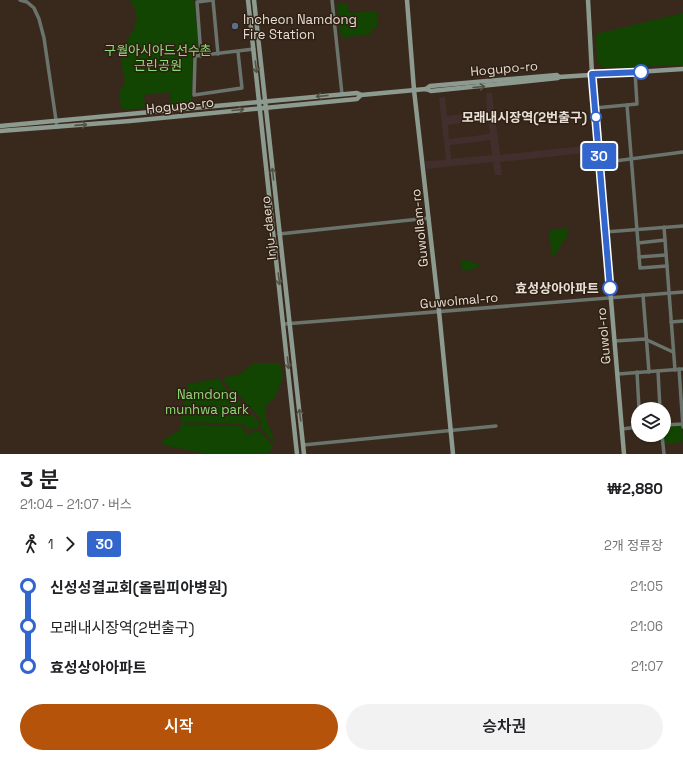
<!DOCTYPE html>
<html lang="ko">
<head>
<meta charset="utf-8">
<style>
	body { margin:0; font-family:"Space Grotesk","Noto Sans KR",sans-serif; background:#f2f2f2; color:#202124; height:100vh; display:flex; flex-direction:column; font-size:15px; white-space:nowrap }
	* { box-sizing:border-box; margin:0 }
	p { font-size:13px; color:#757577 }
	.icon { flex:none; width:22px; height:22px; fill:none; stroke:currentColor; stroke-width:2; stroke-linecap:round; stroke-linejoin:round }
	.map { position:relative; height:454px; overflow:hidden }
	.sheet { display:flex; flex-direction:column; background:#fff; flex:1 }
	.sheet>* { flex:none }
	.badge { padding:0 8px; border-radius:3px; font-size:14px; line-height:26px }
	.buttons { position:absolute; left:631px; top:402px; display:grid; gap:8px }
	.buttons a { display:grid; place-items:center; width:40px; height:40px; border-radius:50%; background:#fff; box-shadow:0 1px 3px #0004; font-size:20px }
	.map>.badge { position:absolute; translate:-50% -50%; box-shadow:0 0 0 2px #fff }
	.legs { display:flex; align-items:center; gap:6px; height:44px; padding:0 20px; font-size:13px }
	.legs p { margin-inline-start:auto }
	.headline { display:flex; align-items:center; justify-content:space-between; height:68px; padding:0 20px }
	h1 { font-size:22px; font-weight:600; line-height:30px }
	.primary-button { display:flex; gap:8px; margin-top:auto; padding:8px 20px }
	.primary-button a { flex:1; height:46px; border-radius:24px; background:#b45309; color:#fff; font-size:16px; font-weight:600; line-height:46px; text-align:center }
	.primary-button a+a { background:#f2f2f2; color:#202124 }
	ul { padding:0 20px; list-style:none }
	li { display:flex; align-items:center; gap:14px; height:40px; font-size:15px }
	li i { display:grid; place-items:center; width:6px; height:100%; margin:0 5px; background:currentColor }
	li i::after { content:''; width:10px; height:10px; margin:-5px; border:3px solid; border-radius:50%; background:#fff }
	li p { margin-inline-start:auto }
	li:first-child i { background:linear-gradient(#0000 50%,currentColor 0) }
	li:last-child i { background:linear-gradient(currentColor 50%,#0000 0) }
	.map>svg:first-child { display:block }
	.commercial { fill:#432e2e; fill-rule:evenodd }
	.green { fill:#124402 }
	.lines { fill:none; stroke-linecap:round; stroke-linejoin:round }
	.street { stroke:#6a736c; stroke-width:3.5 }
	.secondary { stroke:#8c9a90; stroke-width:4.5 }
	.oneway { stroke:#545144 }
	.line-1-casing { stroke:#fff; stroke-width:9 }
	.line-1 { stroke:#36c; stroke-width:6 }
	.service-dot { fill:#5c6f8a; stroke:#2e2012; stroke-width:1.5 }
	.stop-1-dot { fill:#fff; stroke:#36c; stroke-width:2 }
	.labels { text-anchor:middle; stroke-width:3; stroke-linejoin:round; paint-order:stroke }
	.poi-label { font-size:13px; fill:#e8ded6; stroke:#2e2012; text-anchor:start }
	.park-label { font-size:13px; fill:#8cdc7a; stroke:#2e2012 }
	.street-label { font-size:13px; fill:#e8ded6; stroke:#2e2012 }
	.stop-label { font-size:13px; font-weight:bold; fill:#e8ded6; stroke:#2e2012; text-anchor:end }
</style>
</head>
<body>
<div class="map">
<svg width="683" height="454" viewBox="0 0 683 454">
	<rect width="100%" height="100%" fill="#38291c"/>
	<path class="commercial" d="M486 93H492L500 155 593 145V152L500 162 502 175H495L493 162 426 169 425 161 446 160 439 98 445 97 447 116 487 111ZM488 119 490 134 449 139 448 125ZM490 140 492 155 451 159 450 145Z"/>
	<g class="green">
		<path d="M130 0H194L199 46 193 57 192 104 171 106 170 92 144 95 145 108 122 110C121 104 119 97 120 91 122 87 125 84 125 80 124 72 120 65 121 58 124 34 148 26 130 0Z"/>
		<polygon points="344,3 348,5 349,13 377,11 378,28 371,29 372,34 341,38 337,4"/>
		<polygon points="683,13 683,65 604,68 597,62 596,34"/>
		<polygon points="567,228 568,234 555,255 552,255 549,230"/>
		<polygon points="462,259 478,264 479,267 466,271 462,269"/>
		<polygon points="254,363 280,363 283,377 275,397 265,407 266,420 274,438 273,442 261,427 260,418 242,398 228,387 223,378 240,374"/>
		<path d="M220 378C223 391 230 390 238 399 241 403 244 408 248 412 251 416 257 417 259 422L258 428 248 430 246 426 242 424 180 422 188 384Z"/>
		<polygon points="181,424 241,426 248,435 259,430 273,446 268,454 208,454 163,445 162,441 169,436 179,431"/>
		<polygon points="664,426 682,426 683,442 664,444"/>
	</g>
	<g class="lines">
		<g class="street">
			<polyline points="20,0 27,2 34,8 39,19 44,38 57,127"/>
			<polyline points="213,0 218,54"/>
			<polyline points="332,0 342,94"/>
			<polyline points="238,52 242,88 194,95 195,58 196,56 254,49"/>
			<polyline points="201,56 197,2 213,0"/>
			<polyline points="627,105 640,268 667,266"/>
			<polyline points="595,108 637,104 635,72"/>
			<polyline points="600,163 683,152"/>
			<polyline points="664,227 675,370"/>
			<polyline points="605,232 683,226"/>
			<polyline points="279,234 429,218"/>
			<polyline points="638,243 665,240"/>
			<polyline points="639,257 666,255"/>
			<polyline points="643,295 649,372"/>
			<polyline points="671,322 683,321"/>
			<polyline points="284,324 683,292"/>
			<polyline points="615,341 645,339 673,352"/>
			<polyline points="679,369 683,427"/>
			<polyline points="658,371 660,409"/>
			<polyline points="637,372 639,409"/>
			<polyline points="618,374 683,369"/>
			<polyline points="664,425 683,424"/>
			<polyline points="622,429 638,427"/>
			<polyline points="662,435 664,454"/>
			<polyline points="303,445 496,426"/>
		</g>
		<g class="secondary">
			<polyline points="248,0 297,454"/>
			<polyline points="254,0 304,454"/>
			<polyline points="407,0 414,90 439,311 453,454"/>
			<polyline points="588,0 592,74 624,454"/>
			<polyline points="426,89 430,86 557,75 559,77"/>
			<polyline points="0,126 357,93 361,95 426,89 431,91 558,78 559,77 683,69"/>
			<polyline points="0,131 130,121 357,99 361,95"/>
		</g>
	</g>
	<defs><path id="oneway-shaft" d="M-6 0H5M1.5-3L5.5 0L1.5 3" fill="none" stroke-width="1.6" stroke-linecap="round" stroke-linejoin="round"/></defs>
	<g class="oneway">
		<use href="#oneway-shaft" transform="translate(256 67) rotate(83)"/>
		<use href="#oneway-shaft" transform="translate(479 87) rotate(-5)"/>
		<use href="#oneway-shaft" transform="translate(322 96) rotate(175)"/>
		<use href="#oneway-shaft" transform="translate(238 110) rotate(-5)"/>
		<use href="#oneway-shaft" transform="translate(81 125) rotate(-4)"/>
		<use href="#oneway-shaft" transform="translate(273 174) rotate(-96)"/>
		<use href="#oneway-shaft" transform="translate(279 279) rotate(83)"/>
		<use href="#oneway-shaft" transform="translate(288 363) rotate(84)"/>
		<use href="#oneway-shaft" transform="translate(300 415) rotate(-97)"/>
	</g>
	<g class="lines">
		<defs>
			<polyline id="line-1" points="610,288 592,74 641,72"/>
		</defs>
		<use href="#line-1" class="line-1-casing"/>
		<use href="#line-1" class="line-1"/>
	</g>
	<circle class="service-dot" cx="235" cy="26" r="4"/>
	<g class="stop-1-dot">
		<circle cx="641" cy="72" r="7"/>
		<circle cx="596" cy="117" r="5"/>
		<circle cx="610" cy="288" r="7"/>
	</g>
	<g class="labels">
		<g class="poi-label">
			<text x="243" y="24">Incheon Namdong<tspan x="243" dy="15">Fire Station</tspan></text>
		</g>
		<g class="park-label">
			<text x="158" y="55">구월아시아드선수촌<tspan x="158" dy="15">근린공원</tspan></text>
			<text x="207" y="399">Namdong<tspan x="207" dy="15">munhwa park</tspan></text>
		</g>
		<g class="street-label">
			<text transform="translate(504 68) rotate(-5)" y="5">Hogupo-ro</text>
			<text transform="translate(180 105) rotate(-6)" y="5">Hogupo-ro</text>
			<text transform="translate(268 228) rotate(-96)" y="5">Inju-daero</text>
			<text transform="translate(419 228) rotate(-96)" y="5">Guwollam-ro</text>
			<text transform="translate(459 300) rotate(-5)" y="5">Guwolmal-ro</text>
			<text transform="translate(603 336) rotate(-95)" y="5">Guwol-ro</text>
		</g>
		<g class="stop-label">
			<text x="587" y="122">모래내시장역(2번출구)</text>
			<text x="599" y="293">효성상아아파트</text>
		</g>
	</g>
</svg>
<div class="buttons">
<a><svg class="icon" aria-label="layers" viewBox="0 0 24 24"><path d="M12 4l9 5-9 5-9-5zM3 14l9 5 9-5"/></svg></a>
</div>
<b class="badge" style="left:599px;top:156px;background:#36c;color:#fff">30</b>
</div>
<section class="sheet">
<div class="headline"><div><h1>3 분</h1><p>21:04 – 21:07 · 버스</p></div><b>₩2,880</b></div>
<div class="legs"><svg class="icon" aria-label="walk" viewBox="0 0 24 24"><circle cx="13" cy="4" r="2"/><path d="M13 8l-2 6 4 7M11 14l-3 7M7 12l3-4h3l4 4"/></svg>1<svg class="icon" aria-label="forward" viewBox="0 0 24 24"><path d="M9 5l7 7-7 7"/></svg><b class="badge" style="background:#36c;color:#fff">30</b><p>2개 정류장</p></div>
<ul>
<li><i style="color:#36c"></i><b>신성성결교회(올림피아병원)</b><p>21:05</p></li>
<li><i style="color:#36c"></i><span>모래내시장역(2번출구)</span><p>21:06</p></li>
<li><i style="color:#36c"></i><b>효성상아아파트</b><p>21:07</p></li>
</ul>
<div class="primary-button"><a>시작</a><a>승차권</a></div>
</section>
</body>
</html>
